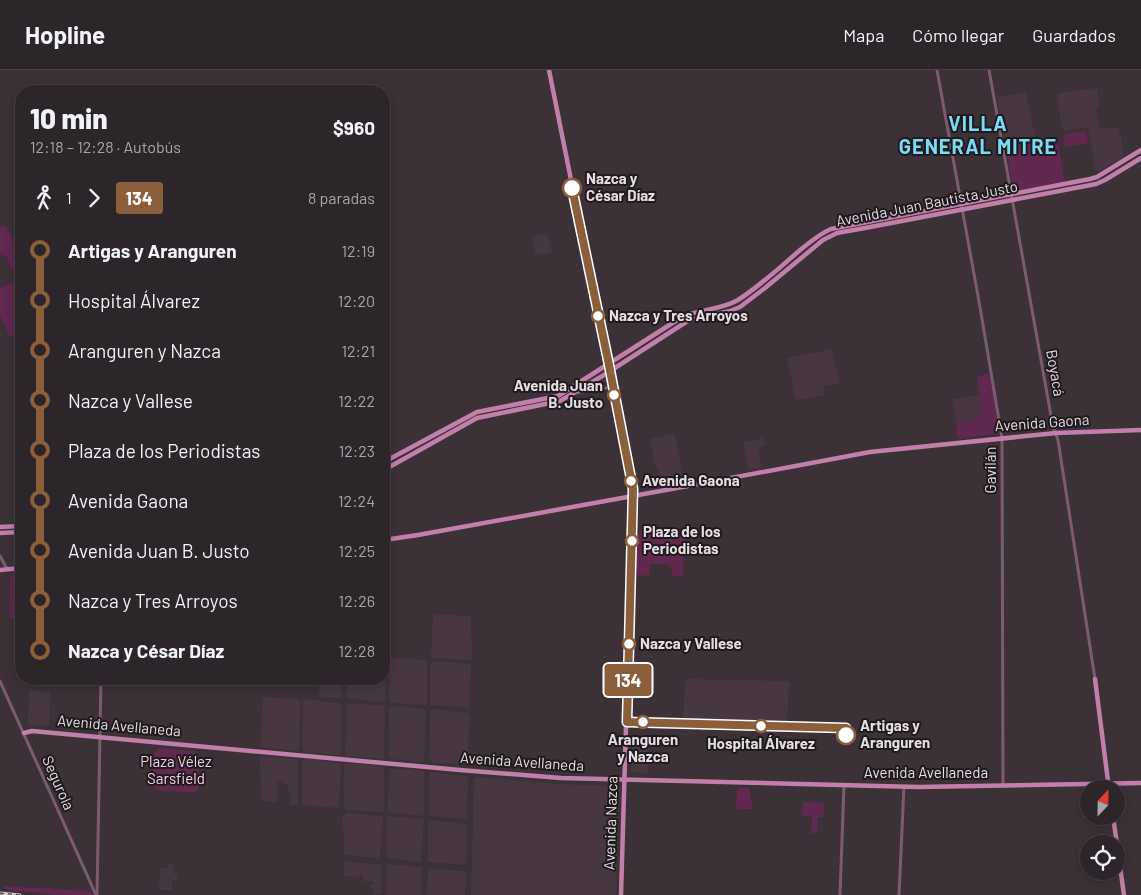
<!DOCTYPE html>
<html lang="es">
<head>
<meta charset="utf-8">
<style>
	body { margin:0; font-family:Barlow,sans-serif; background:#342d31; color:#f1f3f6; height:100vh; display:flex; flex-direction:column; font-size:19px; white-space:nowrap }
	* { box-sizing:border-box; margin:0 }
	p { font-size:16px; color:#a6a5a8 }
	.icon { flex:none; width:28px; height:28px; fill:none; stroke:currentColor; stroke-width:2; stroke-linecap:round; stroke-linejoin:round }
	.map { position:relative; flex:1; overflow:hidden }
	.sheet { position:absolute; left:15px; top:15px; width:375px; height:600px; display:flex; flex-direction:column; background:#2c2529; border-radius:20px; box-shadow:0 2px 12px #0003,0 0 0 1px #484246 }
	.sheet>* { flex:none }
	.badge { padding:0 10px; border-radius:4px; font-size:18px; line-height:32px }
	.needle { width:32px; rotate:22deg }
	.tools { position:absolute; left:1080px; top:710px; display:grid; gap:10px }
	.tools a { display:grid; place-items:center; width:45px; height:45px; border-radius:50%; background:#2c2529; box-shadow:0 2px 12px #0003,0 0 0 1px #484246; font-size:25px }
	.map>.badge { position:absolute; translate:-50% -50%; box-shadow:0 0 0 2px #fff }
	.legs { display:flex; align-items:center; gap:8px; height:55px; padding:0 15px; font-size:16px }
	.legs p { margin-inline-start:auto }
	.head { display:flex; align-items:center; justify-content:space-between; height:85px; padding:0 15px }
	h1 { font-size:28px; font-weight:800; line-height:38px }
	ul { padding:0 15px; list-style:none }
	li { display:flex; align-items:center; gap:18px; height:50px; font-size:19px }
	li i { display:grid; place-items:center; width:8px; height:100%; margin:0 6px; background:currentColor }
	li i::after { content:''; width:12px; height:12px; margin:-6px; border:4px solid; border-radius:50%; background:#2c2529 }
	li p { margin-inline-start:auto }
	li:first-child i { background:linear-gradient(#0000 50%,currentColor 0) }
	li:last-child i { background:linear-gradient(currentColor 50%,#0000 0) }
	header { display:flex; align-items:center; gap:30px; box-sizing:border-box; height:70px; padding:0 25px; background:#2c2529; border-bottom:1px solid #484246 }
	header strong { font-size:24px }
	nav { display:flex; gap:28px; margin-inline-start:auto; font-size:18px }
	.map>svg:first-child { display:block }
	.built { fill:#483742 }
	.green { fill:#612850 }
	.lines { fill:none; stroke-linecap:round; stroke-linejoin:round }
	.minor { stroke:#7c5b70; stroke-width:3 }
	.major { stroke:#c17faa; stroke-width:4.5 }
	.rail-casing { stroke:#d2cbcf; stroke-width:3 }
	.rail { stroke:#1f1a1d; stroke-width:1; stroke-dasharray:4; stroke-linecap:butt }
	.line-1-casing { stroke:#fff; stroke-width:11 }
	.line-1 { stroke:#8b5e3c; stroke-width:8 }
	.stop-1-dot { fill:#fff; stroke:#8b5e3c; stroke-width:2.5 }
	.labels { text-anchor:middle; stroke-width:4; stroke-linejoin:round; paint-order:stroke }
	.stop-label { font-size:15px; font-weight:bold; fill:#e4dde1; stroke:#1f1a1d; text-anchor:start }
	.street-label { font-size:15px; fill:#e4dde1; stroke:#1f1a1d }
	.park-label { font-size:15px; fill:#f8cde8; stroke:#1f1a1d }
	.district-label { font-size:20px; font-weight:bold; letter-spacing:1px; fill:#79dbf6; stroke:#1f1a1d }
</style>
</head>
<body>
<header>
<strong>Hopline</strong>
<nav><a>Mapa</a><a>Cómo llegar</a><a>Guardados</a></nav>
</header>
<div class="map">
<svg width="1141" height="825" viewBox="0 0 1141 825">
	<rect width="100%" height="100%" fill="#3b3137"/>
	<g class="built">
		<polygon points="1097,18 1099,36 1096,37 1100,59 1118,57 1119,65 1121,65 1123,84 1123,87 1099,101 1095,99 1088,57 1065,61 1062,59 1057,25 1058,23"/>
		<polygon points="1026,22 1035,66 1008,71 1005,69 997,28 999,27"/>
		<polygon points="548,164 552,182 536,185 532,166"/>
		<polygon points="832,279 840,313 823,317 825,325 796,330 787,288"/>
		<polygon points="979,325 983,347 956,353 952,329"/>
		<polygon points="673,364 675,366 684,410 682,411 662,415 657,396 655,396 650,369"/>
		<polygon points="764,368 765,376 758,378 762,397 748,399 743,372"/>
		<polygon points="435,544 470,546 471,547 472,588 470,590 434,588 431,586 433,545"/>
		<polygon points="384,587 386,590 385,631 383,632 347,628 347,609 384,609"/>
		<polygon points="392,588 425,590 427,592 427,632 426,635 391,633 389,632 390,590"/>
		<polygon points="434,591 469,594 471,595 469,638 430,635 430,595 432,592"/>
		<polygon points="324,609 342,609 341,626 340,628 319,627 320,613 323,613"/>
		<polygon points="687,609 788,611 789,612 787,654 684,651 683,650 685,611"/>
		<polygon points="29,620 50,622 49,656 28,655"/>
		<polygon points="264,627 297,629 300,630 299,679 298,681 261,677 263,628"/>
		<polygon points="306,629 341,634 341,683 340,685 305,682 303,681 303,632"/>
		<polygon points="348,634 383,635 385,637 384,689 347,686 345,685 347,635"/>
		<polygon points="391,636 424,639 426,640 424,690 423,692 391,689 389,687 389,639"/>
		<polygon points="433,639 468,643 469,645 468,695 431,692 430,691 430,642"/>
		<polygon points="632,669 649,670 648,703 631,702"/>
		<polygon points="262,686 296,689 298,690 298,733 297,735 290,735 291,721 288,721 288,715 284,715 284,711 277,711 277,732 262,731 261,729 260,689"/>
		<polygon points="305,689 339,693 341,694 339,738 302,735 302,692"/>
		<polygon points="347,693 382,696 384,698 384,741 383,742 347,740 344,738 344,695"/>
		<polygon points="390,699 423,701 424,703 424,744 423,746 387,742"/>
		<polygon points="431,702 466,706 468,708 467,748 465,749 431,746 429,744 430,703"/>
		<polygon points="474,707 558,714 620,716 616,825 471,825"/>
		<polygon points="346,743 381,746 383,747 380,788 344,785 343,746"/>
		<polygon points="389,746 422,749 424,751 421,792 387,788 387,749"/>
		<polygon points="430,750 466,754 467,756 466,794 465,795 428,792 428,753"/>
		<polygon points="345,791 381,795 381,824 373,825 374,819 370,818 370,815 374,815 374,811 363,811 363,804 360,804 359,807 343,806 344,793"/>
		<polygon points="168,794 174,795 173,803 177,804 177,810 172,810 172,820 159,820 160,798 168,798"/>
		<polygon points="387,794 421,797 422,798 422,825 387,825"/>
		<polygon points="429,798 464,801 466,802 465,825 427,825 428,799"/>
	</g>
	<g class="green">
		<polygon points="1086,61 1088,73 1065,77 1063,65"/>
		<polygon points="1057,69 1065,112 1015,121 1013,120 1006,79 1006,77"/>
		<polygon points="4,156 7,157 21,189 21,202 14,204 7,187 0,184 0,157"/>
		<polygon points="21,209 21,263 12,267 9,265 0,246 0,218"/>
		<polygon points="988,304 990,306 1000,363 958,369 956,353 972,350 972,349 982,347 977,306"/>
		<polygon points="640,461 684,462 685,464 683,504 682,507 671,506 672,498 667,494 651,494 649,506 636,505 635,502 636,465"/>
		<polygon points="21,503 21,549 11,548 9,546 10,506 13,504"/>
		<polygon points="158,678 195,681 195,685 199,687 198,719 194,723 156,720 156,717 153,716 154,682 156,682"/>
		<polygon points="738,718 750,718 750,731 752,731 752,739 736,739 737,720"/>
		<polygon points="803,732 824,733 824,747 818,747 817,763 811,763 812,747 802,746"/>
		<polygon points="4,816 88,821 92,822 93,825 58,825 4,819"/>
	</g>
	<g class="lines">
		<g class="minor">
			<polyline points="937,0 980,237 1002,368 1003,715"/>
			<polyline points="989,0 1053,357 1058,370 1095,609"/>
			<polyline points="574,323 612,317"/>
			<polyline points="0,486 7,499"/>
			<polyline points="0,611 96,825"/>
			<polyline points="97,825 101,609"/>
			<polyline points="840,825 844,715"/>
			<polyline points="899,825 904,716"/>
		</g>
		<g class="major">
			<polyline points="549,0 633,419 621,825"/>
			<path d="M384 392 477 342 558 326 682 247C700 239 721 240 738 230 760 216 779 198 799 181 809 173 819 164 831 159L1090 109 1097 107 1141 80"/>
			<polyline points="384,400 477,348 560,331 604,305 686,252 694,249 730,241 740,237 765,218 823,170 837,163 865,158 1096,114 1105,110 1141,88"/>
			<polyline points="0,457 21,456"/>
			<polyline points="0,463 21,462"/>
			<polyline points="384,470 418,465 688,416 870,382 1056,363 1141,360"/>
			<polyline points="0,500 21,498"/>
			<polyline points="1095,609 1109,719"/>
			<polyline points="24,663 32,661 460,700 561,708 918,717 1141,713"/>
			<polyline points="1113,746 1124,825"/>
		</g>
		<defs>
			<polyline id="rail" points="0,823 20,825"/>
		</defs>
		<use href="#rail" class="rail-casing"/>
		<use href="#rail" class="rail"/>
	</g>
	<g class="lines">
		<defs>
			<polyline id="line-1" points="572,118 608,290 633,419 627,652 846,658 846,665"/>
		</defs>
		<use href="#line-1" class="line-1-casing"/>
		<use href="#line-1" class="line-1"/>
	</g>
	<g class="stop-1-dot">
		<circle cx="572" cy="118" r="9"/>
		<circle cx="598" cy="246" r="6"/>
		<circle cx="614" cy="325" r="6"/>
		<circle cx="631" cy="411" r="6"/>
		<circle cx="632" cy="471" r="6"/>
		<circle cx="629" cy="574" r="6"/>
		<circle cx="643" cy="652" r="6"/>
		<circle cx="761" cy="656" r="6"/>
		<circle cx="846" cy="665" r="9"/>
	</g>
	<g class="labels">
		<g class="stop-label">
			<text x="586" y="114">Nazca y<tspan x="586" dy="17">César Díaz</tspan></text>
			<text x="609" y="251">Nazca y Tres Arroyos</text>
			<text x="603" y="321" text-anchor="end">Avenida Juan<tspan x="603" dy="17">B. Justo</tspan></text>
			<text x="642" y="416">Avenida Gaona</text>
			<text x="643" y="467">Plaza de los<tspan x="643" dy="17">Periodistas</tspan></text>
			<text x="640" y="579">Nazca y Vallese</text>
			<text x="860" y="661">Artigas y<tspan x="860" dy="17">Aranguren</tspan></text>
			<text x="643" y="675" text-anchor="middle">Aranguren<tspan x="643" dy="17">y Nazca</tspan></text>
			<text x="761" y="679" text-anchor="middle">Hospital Álvarez</text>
		</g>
		<g class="street-label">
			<text transform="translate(927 134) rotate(-11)" y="5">Avenida Juan Bautista Justo</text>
			<text transform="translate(1055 303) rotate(80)" y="5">Boyacá</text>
			<text transform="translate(1042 353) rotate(-4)" y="5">Avenida Gaona</text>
			<text transform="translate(991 400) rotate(-90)" y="5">Gavilán</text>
			<text transform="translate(119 656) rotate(5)" y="5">Avenida Avellaneda</text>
			<text transform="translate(522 692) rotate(4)" y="5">Avenida Avellaneda</text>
			<text x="926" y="708">Avenida Avellaneda</text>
			<text transform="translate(58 713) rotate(66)" y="5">Segurola</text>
			<text transform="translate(611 753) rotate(-88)" y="5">Avenida Nazca</text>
		</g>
		<g class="park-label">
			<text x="176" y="697">Plaza Vélez<tspan x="176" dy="17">Sarsfield</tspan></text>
		</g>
		<g class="district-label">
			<text x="978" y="61">VILLA<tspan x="978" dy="23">GENERAL MITRE</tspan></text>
		</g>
	</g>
</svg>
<div class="tools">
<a><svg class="needle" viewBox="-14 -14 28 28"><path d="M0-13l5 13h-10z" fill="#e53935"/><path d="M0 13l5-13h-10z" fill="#a6a5a8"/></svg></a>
<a><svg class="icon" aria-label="locate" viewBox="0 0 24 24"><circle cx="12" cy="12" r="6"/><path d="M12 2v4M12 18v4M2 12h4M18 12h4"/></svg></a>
</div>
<b class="badge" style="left:628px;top:610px;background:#8b5e3c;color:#fff">134</b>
<section class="sheet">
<div class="head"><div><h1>10 min</h1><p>12:18 – 12:28 · Autobús</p></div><b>$960</b></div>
<div class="legs"><svg class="icon" aria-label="walk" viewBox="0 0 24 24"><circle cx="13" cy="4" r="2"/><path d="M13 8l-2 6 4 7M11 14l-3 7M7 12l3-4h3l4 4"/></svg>1<svg class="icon" aria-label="forward" viewBox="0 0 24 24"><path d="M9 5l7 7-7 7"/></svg><b class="badge" style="background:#8b5e3c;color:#fff">134</b><p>8 paradas</p></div>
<ul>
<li><i style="color:#8b5e3c"></i><b>Artigas y Aranguren</b><p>12:19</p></li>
<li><i style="color:#8b5e3c"></i><span>Hospital Álvarez</span><p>12:20</p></li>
<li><i style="color:#8b5e3c"></i><span>Aranguren y Nazca</span><p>12:21</p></li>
<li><i style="color:#8b5e3c"></i><span>Nazca y Vallese</span><p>12:22</p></li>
<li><i style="color:#8b5e3c"></i><span>Plaza de los Periodistas</span><p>12:23</p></li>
<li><i style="color:#8b5e3c"></i><span>Avenida Gaona</span><p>12:24</p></li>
<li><i style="color:#8b5e3c"></i><span>Avenida Juan B. Justo</span><p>12:25</p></li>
<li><i style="color:#8b5e3c"></i><span>Nazca y Tres Arroyos</span><p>12:26</p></li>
<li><i style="color:#8b5e3c"></i><b>Nazca y César Díaz</b><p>12:28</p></li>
</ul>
</section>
</div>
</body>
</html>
